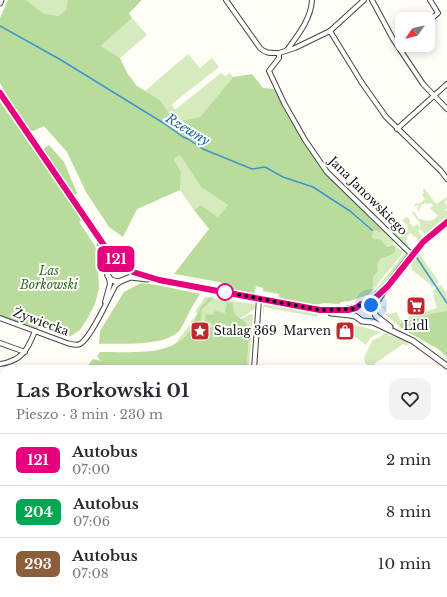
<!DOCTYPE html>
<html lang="pl">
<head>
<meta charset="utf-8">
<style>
	body { margin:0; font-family:"Libre Baskerville",serif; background:#f2f2f3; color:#2b2b33; height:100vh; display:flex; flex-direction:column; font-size:15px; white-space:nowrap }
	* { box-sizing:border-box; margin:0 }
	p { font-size:13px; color:#7c7c81 }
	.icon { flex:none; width:22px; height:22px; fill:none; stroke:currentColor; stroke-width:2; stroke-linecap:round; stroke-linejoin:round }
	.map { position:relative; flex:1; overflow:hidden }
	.details { position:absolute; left:0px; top:365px; width:447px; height:232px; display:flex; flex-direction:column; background:#fff; border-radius:12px 12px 0 0; box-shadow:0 2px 10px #0003 }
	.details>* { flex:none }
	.badge { padding:0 8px; border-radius:6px; font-size:14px; line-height:26px }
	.needle { width:26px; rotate:236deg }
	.controls { position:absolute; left:395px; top:12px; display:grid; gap:8px }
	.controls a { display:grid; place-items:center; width:40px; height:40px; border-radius:8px; background:#fff; box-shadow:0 2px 10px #0003; font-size:20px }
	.you { position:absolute; width:20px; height:20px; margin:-10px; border:3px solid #fff; border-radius:50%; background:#1a73e8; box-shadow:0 0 0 6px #1a73e833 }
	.map>.badge { position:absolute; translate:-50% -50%; box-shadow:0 0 0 2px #fff }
	.round { display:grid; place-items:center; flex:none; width:42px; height:42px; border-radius:12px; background:#f2f2f3 }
	.headline { display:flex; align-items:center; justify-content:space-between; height:68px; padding:0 16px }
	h1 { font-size:19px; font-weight:700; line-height:30px }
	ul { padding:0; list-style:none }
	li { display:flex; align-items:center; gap:12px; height:52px; padding:0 16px; border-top:1px solid #e1e1e2 }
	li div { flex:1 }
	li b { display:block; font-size:15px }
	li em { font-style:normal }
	li .badge { min-width:44px; font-weight:700; text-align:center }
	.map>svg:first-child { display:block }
	.green { fill:#d5ebbd }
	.forest { fill:#b9dc9c }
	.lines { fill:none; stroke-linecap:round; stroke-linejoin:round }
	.stream { stroke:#3f96cf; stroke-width:1.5 }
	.minor-casing { stroke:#444; stroke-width:6 }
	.tertiary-casing { stroke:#444; stroke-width:7 }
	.minor { stroke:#fff; stroke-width:4 }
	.tertiary { stroke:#fff; stroke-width:5 }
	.line-casing { stroke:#fff; stroke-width:9 }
	.line { stroke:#e6007e; stroke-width:6 }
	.walk { stroke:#111; stroke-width:4; stroke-dasharray:0 7.2 }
	.stop-dot { fill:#fff; stroke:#e6007e; stroke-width:2 }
	.labels { text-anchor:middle; stroke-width:4; stroke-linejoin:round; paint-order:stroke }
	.street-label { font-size:12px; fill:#111; stroke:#fff }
	.park-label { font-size:12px; font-style:italic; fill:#2f6b1f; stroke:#fff }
	.poi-label { font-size:12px; fill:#111; stroke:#fff }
	.water-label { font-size:13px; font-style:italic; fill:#1768a6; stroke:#fff }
</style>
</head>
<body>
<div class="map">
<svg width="447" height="597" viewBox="0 0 447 597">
	<rect width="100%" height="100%" fill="#fffdf5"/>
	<g class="green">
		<polygon points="26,0 68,0 66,10 58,16 43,13"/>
		<polygon points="132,18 147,35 120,58 101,46"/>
		<polygon points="188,54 200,68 212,58 219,67 172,104 174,109 176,109 221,73 225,76 230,73 233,77 200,117 175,122 160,100 145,91"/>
		<polygon points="180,155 201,187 228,205 218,217 201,205 194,210 180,190 181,172 174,159"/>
		<polygon points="424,188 436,204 447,197 447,200 445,201 447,208 445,210 447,211 447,217 425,235 420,229 418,231 423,237 419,241 415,236 413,237 413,235 410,233 406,237 408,239 406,241 409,245 406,246 389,228 392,230 391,227 397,223 400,228 399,229 404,235 404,234 408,231 409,232 407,227 408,226 402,220 407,217 411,221 409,222 413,227 418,224 420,228 420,223 412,213 413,212 415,213 419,219 428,221 430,220 431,221 438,216 430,208 433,206 431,203 426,204 425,203 421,205 419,211 417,209 419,206 417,205 415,206 414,205 416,203 419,204 425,199 422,195 424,193 423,191"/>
		<polygon points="376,223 393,240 393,243 400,250 403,248 405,250 370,294 373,287 373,277 378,268 378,261 383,258 391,255 394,246 390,245 387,247 384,243 372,239 373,232 382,231"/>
		<polygon points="418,252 439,282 431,288 431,285 412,270 411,261"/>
		<polygon points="407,253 407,256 383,289 375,295 373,293 403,255"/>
		<polygon points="441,285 447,294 447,311 399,324 401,328 386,315 387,313 382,307 385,306 388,315 397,312 400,320 437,308 433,295 435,294 432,291"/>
		<polygon points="205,297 212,297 213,298 220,300 220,299 254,304 255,308 246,315 240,318 236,316 233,312 225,329 169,347 175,344 189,326 192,326 191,321 195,317 198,312 194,313"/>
		<polygon points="266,304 317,312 317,317 264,307 264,314 263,313 263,306"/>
		<polygon points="250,314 253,315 249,369 247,369 249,329 241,319"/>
		<polygon points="343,322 381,332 370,338 366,345 348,331 349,327"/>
		<path d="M384 333C392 337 400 337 408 342L407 346 403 344 374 364 378 369H371L365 363 364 358 372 341 381 336Z"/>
		<polygon points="4,586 4,593 61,593 62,597 0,597 0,588"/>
	</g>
	<g class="forest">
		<path d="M8 0H26L43 13 58 16 66 10 68 0H142L129 13 132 18 101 46 120 58 127 73 137 86 160 100 175 122 200 117 233 77 252 74 263 88 275 89 285 111 322 168 382 231 380 232 376 231 373 232 372 238 381 240 387 247 392 245 395 247V252C386 260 376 254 378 271L373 277V287L370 294 350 301 341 302 339 304 324 303 315 305 293 302 279 297V294L263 291V288L256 286 254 294 221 288 222 283C206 279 190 277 174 274L209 229 194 210 201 205 218 217 228 205 201 187 180 155 174 159 181 172 180 190 137 209 123 237 109 227 86 192 67 152 44 126 31 132 17 113 0 83V18Z"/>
		<polygon points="0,102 83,219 79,222 95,246 99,259 98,270 99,288 95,304 87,319 80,330 69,337 39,327 38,329 0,316"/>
		<polygon points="49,145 64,162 77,193 74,196 43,149"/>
		<path d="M141 283 157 285 200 294C196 301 191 307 188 315 185 320 183 326 179 331 163 347 121 343 99 344L100 331 124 292Z"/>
		<path d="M209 298H213V299L202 309 201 321H199L197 333 201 334 213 326 210 322 205 321 206 314 213 315 215 311 225 313 227 302 233 303C233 323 243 313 249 329L247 369H101L98 368 85 369 93 359 101 361 97 356 100 352C129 351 170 358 189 332 193 326 195 318 198 312 201 306 205 302 209 298Z"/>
		<polygon points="447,311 447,357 438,349 401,328 399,324 431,314"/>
	</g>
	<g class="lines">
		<g class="stream">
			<polyline points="0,26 61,60 165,124 183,137 188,139 203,149 252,169 265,167 283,177 313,187 350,211 372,230"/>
			<polyline points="417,258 447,303"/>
			<polyline points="0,588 4,585"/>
		</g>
		<defs>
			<g id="minor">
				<path d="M226 0 260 48C266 54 271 53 279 53V58L269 71 284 103 305 140 327 172 412 255"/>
				<polyline points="372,0 393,39 423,84 447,109"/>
				<polyline points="428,22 438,13 430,0"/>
				<polyline points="330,31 362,83 386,117 441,171 447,179"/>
				<path d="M287 50C298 35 311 19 312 0"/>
				<polyline points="279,53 295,48 330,31 364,0"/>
				<polyline points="397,129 447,84"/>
				<polyline points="105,302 110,284 109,278"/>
				<path d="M0 318 67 343C71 344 76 346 80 344 91 338 108 299 115 286L120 282"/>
				<polyline points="0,343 25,352"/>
				<path d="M0 364C22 361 28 349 35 331"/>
				<polyline points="254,369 259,299"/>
				<polyline points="0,385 4,384"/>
				<polyline points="443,386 447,381"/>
				<polyline points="0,437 2,440 4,460"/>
				<polyline points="0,503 4,537"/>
				<polyline points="238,597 238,593"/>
			</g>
			<g id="tertiary">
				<polyline points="0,3 1,0"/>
				<polyline points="0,93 105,247 114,258 125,262 132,271 159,280 320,310 341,310 355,308 361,304 369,303 388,286"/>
				<polyline points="101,245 109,262 107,271 108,276 111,280 118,282 131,277 147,279"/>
				<polyline points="372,307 376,316 390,327"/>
				<path d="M374 309V306C394 275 417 243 447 222"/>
				<polyline points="331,313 350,315 355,316 362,321 373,322 413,341 447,366"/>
			</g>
		</defs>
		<use href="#minor" class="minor-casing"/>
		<use href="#tertiary" class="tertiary-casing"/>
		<use href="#minor" class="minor"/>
		<use href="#tertiary" class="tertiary"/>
	</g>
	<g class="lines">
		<defs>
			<polyline id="line" points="0,93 112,257 125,262 133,272 159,280 320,310 348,310 356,308 361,304 368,303 373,300 388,286 423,242 447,222"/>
		</defs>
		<use href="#line" class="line-casing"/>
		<use href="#line" class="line"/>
		<polyline class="walk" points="225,292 320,310 353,309 364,303 371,305"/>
	</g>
	<defs>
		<symbol id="supermarket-square" viewBox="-11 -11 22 22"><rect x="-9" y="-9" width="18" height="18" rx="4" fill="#c4262e" stroke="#fff"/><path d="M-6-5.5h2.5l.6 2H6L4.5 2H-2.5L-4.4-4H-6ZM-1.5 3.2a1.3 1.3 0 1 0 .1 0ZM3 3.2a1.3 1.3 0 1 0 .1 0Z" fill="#fff"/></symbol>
		<symbol id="sight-square" viewBox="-11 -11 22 22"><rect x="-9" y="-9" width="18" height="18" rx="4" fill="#c4262e" stroke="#fff"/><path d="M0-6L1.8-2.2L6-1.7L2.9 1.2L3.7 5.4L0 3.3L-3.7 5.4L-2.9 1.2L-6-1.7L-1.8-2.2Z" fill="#fff"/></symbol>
		<symbol id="shop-square" viewBox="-11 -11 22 22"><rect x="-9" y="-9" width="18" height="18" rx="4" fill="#c4262e" stroke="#fff"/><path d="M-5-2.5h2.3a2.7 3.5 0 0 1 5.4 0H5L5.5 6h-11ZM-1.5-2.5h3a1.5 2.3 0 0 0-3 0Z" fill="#fff"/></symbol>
	</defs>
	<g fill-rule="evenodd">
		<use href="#supermarket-square" x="405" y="295" width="22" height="22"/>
		<use href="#sight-square" x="189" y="320" width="22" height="22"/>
		<use href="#shop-square" x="334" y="320" width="22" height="22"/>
	</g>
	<circle class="stop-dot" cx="225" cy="292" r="8"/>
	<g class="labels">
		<g class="street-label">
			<text transform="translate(368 196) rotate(45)" y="4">Jana Janowskiego</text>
			<text transform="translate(41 322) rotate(20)" y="4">Żywiecka</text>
		</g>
		<g class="park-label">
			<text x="49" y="275">Las<tspan x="49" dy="14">Borkowski</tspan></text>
		</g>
		<g class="poi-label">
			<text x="416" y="330">Lidl</text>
			<text x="214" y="335" text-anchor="start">Stalag 369</text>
			<text x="331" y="335" text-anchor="end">Marven</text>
		</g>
		<g class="water-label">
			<text transform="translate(188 129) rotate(31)" y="5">Rzewny</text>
		</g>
	</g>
</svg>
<div class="controls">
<a><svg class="needle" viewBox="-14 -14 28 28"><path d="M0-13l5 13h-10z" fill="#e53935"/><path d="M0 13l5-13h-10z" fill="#7c7c81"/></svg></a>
</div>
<div class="you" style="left:371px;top:305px"></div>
<b class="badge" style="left:116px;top:259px;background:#e6007e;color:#fff">121</b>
<section class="details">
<div class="headline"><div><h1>Las Borkowski 01</h1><p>Pieszo · 3 min · 230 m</p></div><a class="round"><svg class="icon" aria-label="heart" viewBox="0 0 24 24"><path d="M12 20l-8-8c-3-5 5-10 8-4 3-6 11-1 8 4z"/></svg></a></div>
<ul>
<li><span class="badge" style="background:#e6007e;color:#fff">121</span><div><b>Autobus</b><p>07:00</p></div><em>2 min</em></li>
<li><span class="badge" style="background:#00a651;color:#fff">204</span><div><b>Autobus</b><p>07:06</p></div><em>8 min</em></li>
<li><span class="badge" style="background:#8b5e3c;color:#fff">293</span><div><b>Autobus</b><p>07:08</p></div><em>10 min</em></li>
</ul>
</section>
</div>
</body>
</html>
